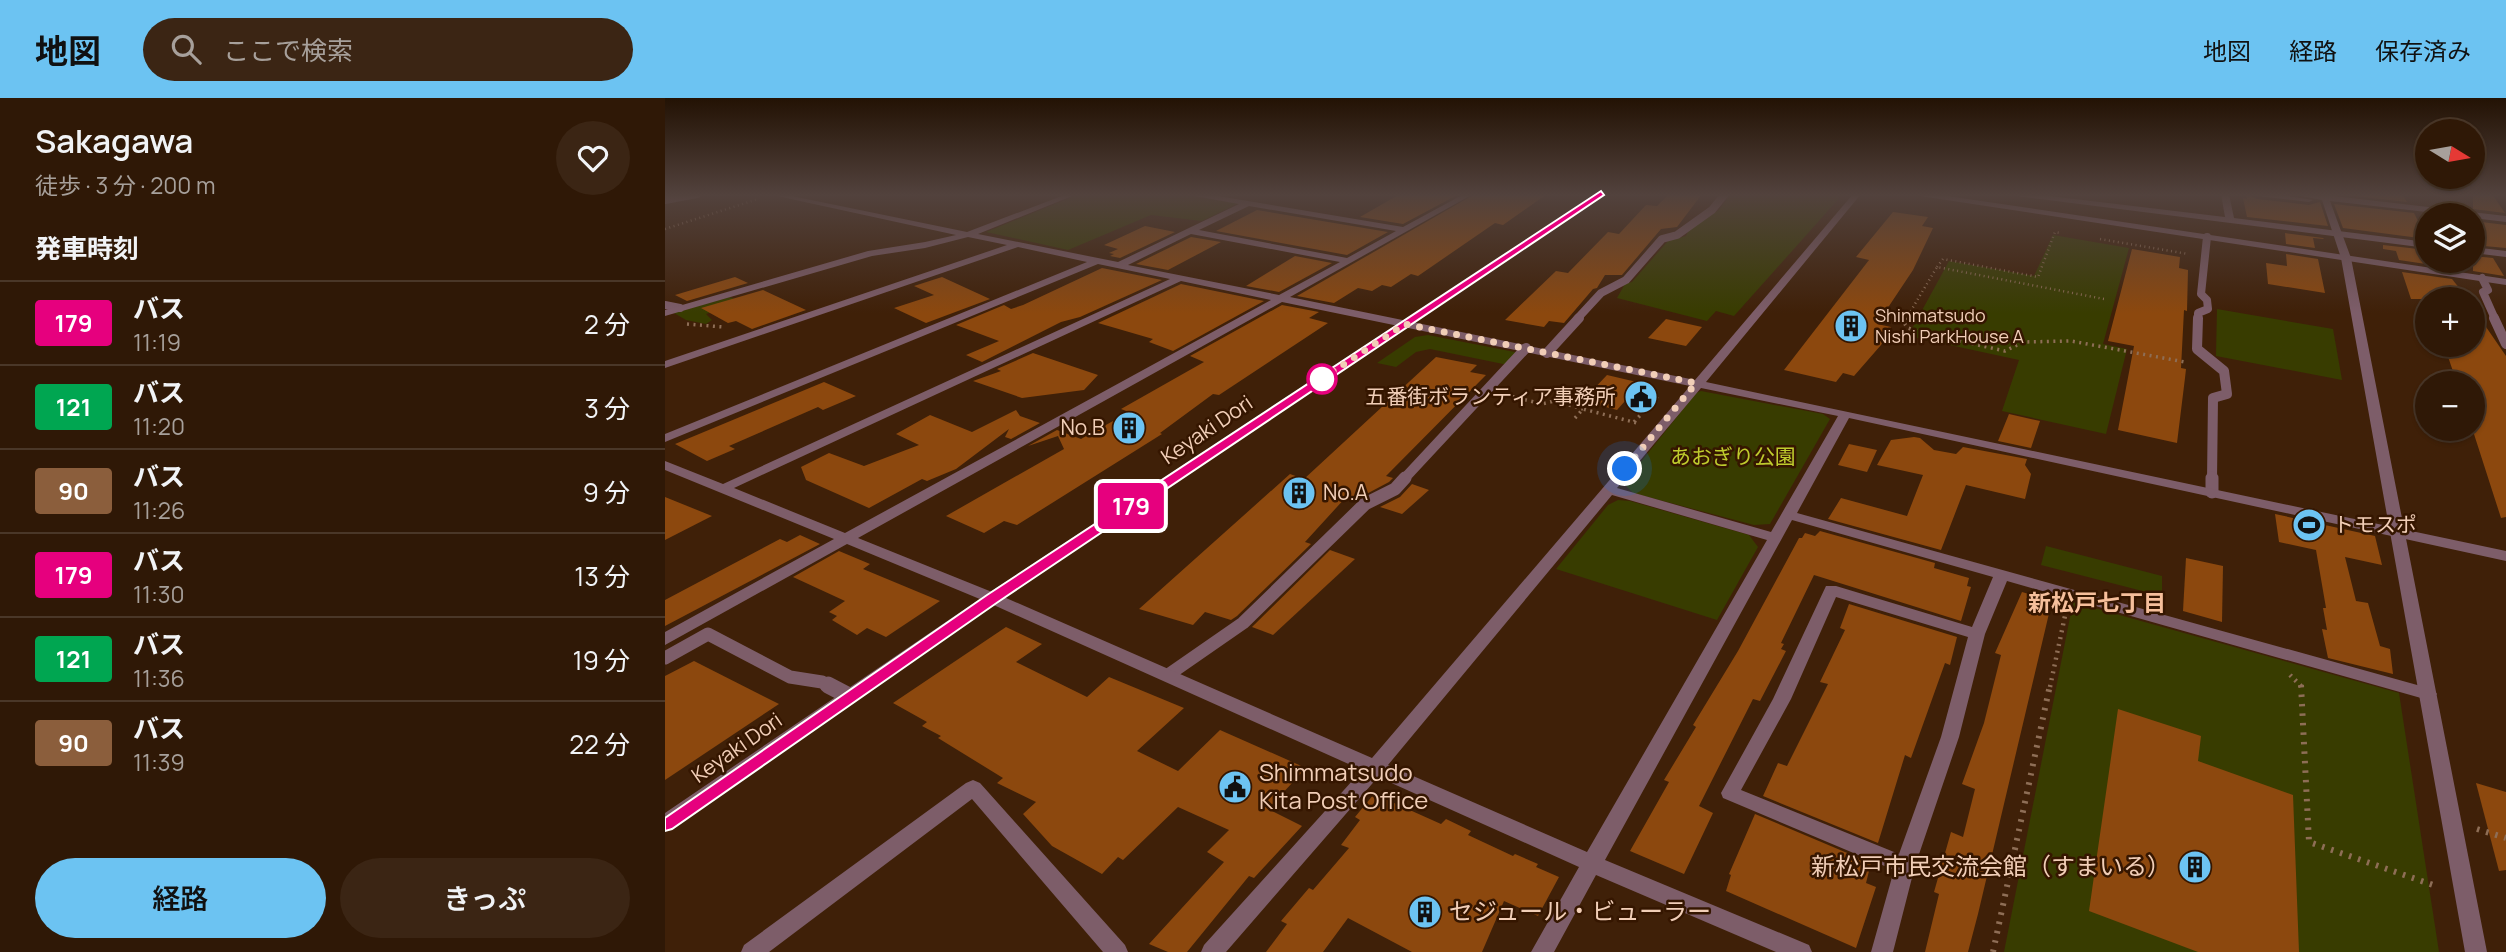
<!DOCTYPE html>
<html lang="ja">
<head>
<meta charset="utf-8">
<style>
	body { margin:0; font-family:Manrope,"Noto Sans JP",sans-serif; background:#3b2514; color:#f1f3f6; height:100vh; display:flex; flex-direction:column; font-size:26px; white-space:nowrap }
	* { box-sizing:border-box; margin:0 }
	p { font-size:23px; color:#a7a09b }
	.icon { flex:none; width:38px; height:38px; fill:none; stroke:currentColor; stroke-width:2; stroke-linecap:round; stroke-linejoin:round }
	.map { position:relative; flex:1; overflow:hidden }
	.panel { display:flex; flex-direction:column; background:#2f1806; width:665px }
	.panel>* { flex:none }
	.badge { padding:0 14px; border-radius:5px; font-size:24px; line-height:46px }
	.needle { width:46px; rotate:101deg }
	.fabs { position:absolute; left:1750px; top:21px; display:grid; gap:14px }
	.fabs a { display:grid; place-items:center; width:70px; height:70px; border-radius:50%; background:#2f1806; box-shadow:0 2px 5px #0004,0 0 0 2px #4a3728; font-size:35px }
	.you { position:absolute; width:35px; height:35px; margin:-18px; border:5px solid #fff; border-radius:50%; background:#1a73e8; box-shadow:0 0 0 10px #1a73e833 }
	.map>.badge { position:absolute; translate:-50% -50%; box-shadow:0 0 0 4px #fff }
	h2 { padding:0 35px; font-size:26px; line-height:63px }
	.round { display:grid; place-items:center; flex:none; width:74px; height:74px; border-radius:37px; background:#3b2514 }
	.overview { display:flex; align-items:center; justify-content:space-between; height:119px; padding:0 35px }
	h1 { font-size:33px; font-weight:600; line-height:52px }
	.primary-button { display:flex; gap:14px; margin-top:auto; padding:14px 35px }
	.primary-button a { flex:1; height:80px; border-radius:42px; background:#6cc3f2; color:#111; font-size:28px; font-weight:600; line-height:80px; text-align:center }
	.primary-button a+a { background:#3b2514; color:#f1f3f6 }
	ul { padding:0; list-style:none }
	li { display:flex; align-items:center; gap:21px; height:84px; padding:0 35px; border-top:2px solid #4a3728 }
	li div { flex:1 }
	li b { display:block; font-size:26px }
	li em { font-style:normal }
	li .badge { min-width:77px; font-weight:700; text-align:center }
	header { display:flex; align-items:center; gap:42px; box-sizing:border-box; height:98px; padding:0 35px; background:#6cc3f2; color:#111 }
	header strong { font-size:33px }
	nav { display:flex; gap:38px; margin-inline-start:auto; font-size:24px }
	.search { width:490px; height:63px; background:#3b2514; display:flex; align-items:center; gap:18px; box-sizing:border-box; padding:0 24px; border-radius:38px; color:#a7a09b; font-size:26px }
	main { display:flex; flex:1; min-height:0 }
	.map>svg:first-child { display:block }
	.green { fill:#383c00 }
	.building { fill:#8c480e }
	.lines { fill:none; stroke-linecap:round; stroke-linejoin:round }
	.path-far3 { stroke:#8e6e56; stroke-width:2.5; stroke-dasharray:1 3.5; stroke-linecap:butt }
	.path-far2 { stroke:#8e6e56; stroke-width:3.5; stroke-dasharray:2 4.5; stroke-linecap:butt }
	.path-far1 { stroke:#8e6e56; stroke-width:4.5; stroke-dasharray:2 5; stroke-linecap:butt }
	.path { stroke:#8e6e56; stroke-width:6; stroke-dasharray:2.5 7; stroke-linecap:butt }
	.service-far3 { stroke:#7d5d69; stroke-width:8 }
	.service-far2 { stroke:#7d5d69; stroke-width:10 }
	.service-far1 { stroke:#7d5d69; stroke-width:13 }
	.service { stroke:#7d5d69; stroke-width:17 }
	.pedestrian { fill:#7d5d69; fill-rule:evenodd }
	.minor { fill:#7d5d69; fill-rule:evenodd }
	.tertiary { fill:#7d5d69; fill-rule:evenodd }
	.line { fill:#e6007e; stroke:#fff; stroke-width:2 }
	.walk { stroke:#f1ceb7; stroke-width:7; stroke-dasharray:0 12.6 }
	.stop-dot { fill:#fff; stroke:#e6007e; stroke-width:3.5 }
	.labels { text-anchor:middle; stroke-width:5; stroke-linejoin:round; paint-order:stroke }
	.far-poi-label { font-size:18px; fill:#f1ceb7; stroke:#351600; text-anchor:start }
	.poi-label { font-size:21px; fill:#f1ceb7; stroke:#351600; text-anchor:end }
	.street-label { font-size:21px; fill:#f1ceb7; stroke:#351600 }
	.park-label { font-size:21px; fill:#bfcc2d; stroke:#351600 }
	.neighbourhood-label { font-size:23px; font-weight:bold; fill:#f6bf9b; stroke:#351600 }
	.near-poi-label { font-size:24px; fill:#f1ceb7; stroke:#351600; text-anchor:start }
</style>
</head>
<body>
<header>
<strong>地図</strong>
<div class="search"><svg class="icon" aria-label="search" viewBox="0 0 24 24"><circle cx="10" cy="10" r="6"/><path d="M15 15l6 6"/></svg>ここで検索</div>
<nav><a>地図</a><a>経路</a><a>保存済み</a></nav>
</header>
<main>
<section class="panel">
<div class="overview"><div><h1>Sakagawa</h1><p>徒歩 · 3 分 · 200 m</p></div><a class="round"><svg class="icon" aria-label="heart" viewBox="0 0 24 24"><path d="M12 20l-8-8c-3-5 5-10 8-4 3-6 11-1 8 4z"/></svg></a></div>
<h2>発車時刻</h2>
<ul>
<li><span class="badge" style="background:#e6007e;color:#fff">179</span><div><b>バス</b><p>11:19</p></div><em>2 分</em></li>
<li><span class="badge" style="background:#00a651;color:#fff">121</span><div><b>バス</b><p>11:20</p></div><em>3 分</em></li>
<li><span class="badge" style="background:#8b5e3c;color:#fff">90</span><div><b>バス</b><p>11:26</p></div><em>9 分</em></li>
<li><span class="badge" style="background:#e6007e;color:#fff">179</span><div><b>バス</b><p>11:30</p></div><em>13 分</em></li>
<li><span class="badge" style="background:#00a651;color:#fff">121</span><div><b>バス</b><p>11:36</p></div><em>19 分</em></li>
<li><span class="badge" style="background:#8b5e3c;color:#fff">90</span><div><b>バス</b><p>11:39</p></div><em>22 分</em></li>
</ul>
<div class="primary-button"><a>経路</a><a>きっぷ</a></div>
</section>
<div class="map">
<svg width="1841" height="854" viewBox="0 0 1841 854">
	<rect width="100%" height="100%" fill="#3f2008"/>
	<g class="green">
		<polygon points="415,96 516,96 574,105 537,123 486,117 403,152 321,134"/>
		<polygon points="1066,96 1178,96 1069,218 1051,213 1042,223 952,200 960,186 967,184 1003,143 1021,138 1025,130 1054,112"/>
		<polygon points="1388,137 1464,150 1438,246 1462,251 1441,336 1337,313 1354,262 1243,238 1284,163 1369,178"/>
		<polygon points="65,199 75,204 41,216 47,222 41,226 21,222 9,215"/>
		<polygon points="1552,211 1668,231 1677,282 1551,258"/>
		<polygon points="763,237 855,255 843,267 765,251 751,254 731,269 712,265 750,239"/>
		<polygon points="1036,293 1158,316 1165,321 1105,426 1089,427 968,395 961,388 963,380 1031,295"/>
		<polygon points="953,402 965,403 1084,437 1093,449 1052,522 891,471 943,407"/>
		<polygon points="1381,448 1497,478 1497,498 1376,467"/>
		<polygon points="1408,504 1734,595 1774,854 1339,854"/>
	</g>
	<g class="building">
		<polygon points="735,96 794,96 738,126 695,119"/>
		<polygon points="810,96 882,96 838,127 830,125 753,178 746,176 726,189 717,187 707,193 693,190 669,205 632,198"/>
		<polygon points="1004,96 1037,96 1012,129 996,131 957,177 940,177 932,190 928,191 899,225 884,223 879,229 840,222 891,173 903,175 943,134 954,136 981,107 992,108"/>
		<polygon points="1581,96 1592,101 1644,107 1655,104 1663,128 1582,119 1578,100 1582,101"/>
		<polygon points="1671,96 1737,96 1742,104"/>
		<polygon points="1808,96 1827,96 1840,115 1808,111"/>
		<polygon points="1669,106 1749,115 1762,141 1678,130"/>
		<polygon points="592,112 723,134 682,157 551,133"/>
		<polygon points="1228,114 1263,119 1257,128 1268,130 1248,172 1212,226 1226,229 1216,247 1189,278 1178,275 1171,284 1119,272 1204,162 1191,159"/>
		<polygon points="1808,123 1841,127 1841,150 1808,147"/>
		<polygon points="480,128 510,134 455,160 445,158 449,156 444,155 453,151 439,147"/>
		<polygon points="1620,135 1658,140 1659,141 1648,140 1650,150 1621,146"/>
		<polygon points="526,139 556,144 503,172 471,166"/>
		<polygon points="1718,147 1762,152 1762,163 1777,163 1781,169 1734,162 1731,153 1718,151"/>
		<polygon points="1467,151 1515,159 1514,170 1523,172 1522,213 1519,212 1516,270 1521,271 1520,280 1512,345 1453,332 1469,248 1443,243"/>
		<polygon points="1621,156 1653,161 1660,195 1603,186 1601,165 1622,168"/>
		<polygon points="630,158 667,165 614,194 581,188"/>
		<polygon points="1808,158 1828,160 1839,178 1808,173"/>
		<polygon points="437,170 497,182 415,219 396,224 317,264 301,257 334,243 291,227 339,207 346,211 358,207"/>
		<polygon points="1737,174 1787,181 1803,201 1746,201"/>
		<polygon points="70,179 83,185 22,203 10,197"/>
		<polygon points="277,179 325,201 261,225 229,210 269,197 249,188"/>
		<polygon points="516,186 599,203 508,253 484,244 488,241 433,225"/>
		<polygon points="98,192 141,212 87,231 71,223 63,225 36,210"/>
		<polygon points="617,207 654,214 644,220 663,225 554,297 548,296 495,335 497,336 352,427 339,423 319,435 281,418 399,351 393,338 363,348 392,332 416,341 464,314 456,311 539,264 525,258"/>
		<polygon points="1808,210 1841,258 1841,419 1836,420 1808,333 1808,285 1792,285 1779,247 1808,247"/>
		<polygon points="1001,221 1037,229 1021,248 983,240"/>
		<polygon points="368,255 433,277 419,292 357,300 308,283 336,273 332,271"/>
		<polygon points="771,259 812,267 805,274 821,277 721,378 728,380 724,384 692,401 682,398 640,444 646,446 572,518 566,522 540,514 528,527 474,511 625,376 639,381"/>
		<polygon points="942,277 976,285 952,312 922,304 929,297 924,296"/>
		<polygon points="159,284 191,298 158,312 153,309 64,348 70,351 42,363 10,346"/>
		<polygon points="351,312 355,318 375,325 346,341 340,339 344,331 291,371 262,383 257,381 204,410 141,382 136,369 164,355 199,368 254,347 231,336 265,317 307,334"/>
		<polygon points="1344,316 1375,323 1366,350 1333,343"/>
		<polygon points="1249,339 1255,340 1269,352 1291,356 1298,349 1362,361 1360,367 1366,376 1360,401 1301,387 1276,452 1163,421 1176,400 1242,418 1258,377 1212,367 1226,342"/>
		<polygon points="1184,346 1212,352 1202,374 1173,367"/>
		<polygon points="747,386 764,392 737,416 715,409 735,399"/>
		<polygon points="0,399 47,418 0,442"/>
		<polygon points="1610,416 1710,438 1717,467 1680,459 1691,503 1703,505 1715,548 1725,551 1728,576 1663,560 1657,531 1662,532 1658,510 1661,510 1651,452 1614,444"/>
		<polygon points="1155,433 1270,465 1269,470 1304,480 1302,488 1306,489 1296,523 1149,477 1116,545 1119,546 1116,551 1121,553 1095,603 1088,601 1034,708 1048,715 1019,776 965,753 1004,684 999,682 1031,629 1028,627 1073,553 1134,440 1137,440 1140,435 1150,438"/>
		<polygon points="135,437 155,446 0,528 0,502 115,441 122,444"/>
		<polygon points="665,452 690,461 608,537 587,529"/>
		<polygon points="174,453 205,466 198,471 275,503 221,539 202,530 192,537 167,522 172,518 164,514 180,503 128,479"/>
		<polygon points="1521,460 1558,468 1557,524 1518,513"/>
		<polygon points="1357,494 1378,500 1378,504 1386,507 1313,816 1303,854 1260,854 1274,796 1269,794 1286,734 1298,739 1310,691 1297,686 1319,625 1336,557 1330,555"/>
		<polygon points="1184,506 1292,539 1285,567 1280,565 1246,660 1240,657 1213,745 1098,698 1113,665 1122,668 1163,586 1155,584 1180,532 1175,530"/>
		<polygon points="341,529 377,546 351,564 422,599 444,579 519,610 472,653 513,673 555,632 641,670 603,711 637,728 589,780 584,778 522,854 503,854 484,846 559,764 542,754 564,732 513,709 458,762 453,759 437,776 387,748 358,716 371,704 332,685 338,680 273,640 276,638 257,628 262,624 228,605"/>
		<polygon points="29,563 114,606 0,682 0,578"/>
		<polygon points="1453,611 1536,638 1533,663 1628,697 1634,854 1533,854 1424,813"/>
		<polygon points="1811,685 1841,694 1841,772 1834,773"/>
		<polygon points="709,696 776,726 781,721 806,733 803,737 848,758 850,756 873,766 871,769 894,779 873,818 839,803 817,854 747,854 683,820 658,854 601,854 622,826 616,823 644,790 648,792 684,750 676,747 695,722 690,719"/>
		<polygon points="1090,716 1206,765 1201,785 1211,789 1191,850 1061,793 1066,777 1064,776"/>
	</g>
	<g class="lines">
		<g class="path-far3">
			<polyline points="0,131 93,101"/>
			<polyline points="1435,141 1523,156"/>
			<polyline points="1272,169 1278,161 1373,179 1390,134 1395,135"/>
			<polyline points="1241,221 1272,169 1439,201"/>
		</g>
		<g class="path-far2">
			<polyline points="1242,220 1239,225 1243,230 1254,234 1340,253 1358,244 1406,243 1520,264"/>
			<polyline points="22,226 58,229"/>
			<polyline points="841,297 877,306 889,303 918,311"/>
			<polyline points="910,320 918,311 972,325"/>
			<polyline points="969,324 993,298 988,297"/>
		</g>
		<g class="path-far1">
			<polyline points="1625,577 1637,589"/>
			<polyline points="1385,589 1401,513"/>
		</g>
		<g class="path">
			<polyline points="1636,587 1644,744 1771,788"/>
			<polyline points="1812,731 1841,740"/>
			<polyline points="1328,854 1385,587"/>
		</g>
		<g class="service-far3">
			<polyline points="0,102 32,96"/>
			<polyline points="1817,180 1823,192 1818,194 1830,221"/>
			<polyline points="0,207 15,210"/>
			<polyline points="912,221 936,195 961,182 997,141 1012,137 1047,112 1060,96"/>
			<polyline points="1533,221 1533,215 1543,211 1542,202 1536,196 1542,139"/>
		</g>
		<g class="service-far2">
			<polyline points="1533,220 1532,251 1559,273 1562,296 1548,300 1547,382"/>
			<polyline points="1829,220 1841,246"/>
			<polyline points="882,255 914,220"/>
			<polyline points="738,382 861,250"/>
		</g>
		<g class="service-far1">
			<polyline points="1547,394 1547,380"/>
			<polyline points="0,560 43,536 125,579 157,584 166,589"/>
			<polyline points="503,577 578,525 700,406 730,391 740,380"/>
		</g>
		<polyline class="service" points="163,587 184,598"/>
		<polygon class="pedestrian" points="1588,96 1610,96 1648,102 1644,104 1592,98"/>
		<g class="minor">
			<path d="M103 96H117L302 134 402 96H412L313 136 453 164 574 106 529 98 525 96H541L738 129 799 96H808L625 199 1030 282 1188 96H1196L1041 284 1841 453V463L1184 320 1132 415 1763 590 1769 592 1772 596 1769 600 1763 602 1342 483 1320 536 1294 639 1250 768 1228 854H1206L1229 772 1058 700 1056 695 1108 601 1161 488H1171L1307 529 1328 479 1127 422 940 762 1144 847 1147 854H1111L931 777 889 854H866L914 769 713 679 561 854H536L539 847 697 672 322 504 182 446 0 547V534L169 441 0 372V363L58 386 505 181 433 166 0 344V336L422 164 353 149 0 270V263L342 147 303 139 260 150 207 158 0 218V212L203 153 260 144 291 137ZM584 108 731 133 682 160 534 132ZM526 136 675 164 614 197 463 167ZM516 183 606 202 180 435 69 390ZM617 204 1025 288 707 660 332 496 193 440ZM1036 290 1173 318 1106 434 952 390ZM947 397 1102 442 922 754 723 667ZM1171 499 1303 539 1276 639 1234 756 1076 692 1126 601Z"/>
			<polygon points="1251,96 1269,96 1841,181 1841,187 1255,98"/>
			<polygon points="1348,96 1368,96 1560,119 1556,96 1564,96 1569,120 1762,144 1762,150 1352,98"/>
			<polygon points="1808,149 1841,153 1841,159 1808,155"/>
			<polygon points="308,682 315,685 460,847 463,854 438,854 307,701 104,854 76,854 79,847 301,685"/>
		</g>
		<g class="tertiary">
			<polygon points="931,96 940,96 332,504 7,731 0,733 0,715 322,496"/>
			<polygon points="1625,96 1660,97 1841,118 1841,124 1808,120 1808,117 1788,117 1665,103 1686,160 1822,854 1800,854 1676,160 1657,102"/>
		</g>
	</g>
	<linearGradient id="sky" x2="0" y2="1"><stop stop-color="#231204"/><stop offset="0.45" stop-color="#52423d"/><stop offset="1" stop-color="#52423d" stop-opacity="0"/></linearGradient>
	<rect width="1841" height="215" fill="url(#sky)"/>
	<polygon class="line" points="936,93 939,97 333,504 7,731 0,733 0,720 322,497"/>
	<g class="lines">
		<polyline class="walk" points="657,281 652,284 740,226 1031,285 960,371"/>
	</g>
	<defs>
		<symbol id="building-disc" viewBox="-11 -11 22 22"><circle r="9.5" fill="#6cc3f2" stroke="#351600"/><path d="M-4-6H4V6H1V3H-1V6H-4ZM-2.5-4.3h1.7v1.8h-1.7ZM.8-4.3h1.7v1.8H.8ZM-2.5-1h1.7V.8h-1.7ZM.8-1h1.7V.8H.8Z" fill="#111"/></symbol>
		<symbol id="civic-disc" viewBox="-11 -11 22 22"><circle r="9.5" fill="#6cc3f2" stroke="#351600"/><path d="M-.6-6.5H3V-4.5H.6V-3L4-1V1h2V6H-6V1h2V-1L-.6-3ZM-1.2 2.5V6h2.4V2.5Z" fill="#111"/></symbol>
		<symbol id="stadium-disc" viewBox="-11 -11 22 22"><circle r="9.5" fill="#6cc3f2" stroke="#351600"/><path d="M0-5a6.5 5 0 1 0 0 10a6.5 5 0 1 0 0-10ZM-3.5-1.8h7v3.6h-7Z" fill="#111"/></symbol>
	</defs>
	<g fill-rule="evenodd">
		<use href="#building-disc" x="1167" y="209" width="38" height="38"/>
		<use href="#civic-disc" x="957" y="280" width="38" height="38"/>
		<use href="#building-disc" x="445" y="311" width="38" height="38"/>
		<use href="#building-disc" x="615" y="376" width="38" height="38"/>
		<use href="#stadium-disc" x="1625" y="408" width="38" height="38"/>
		<use href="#civic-disc" x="551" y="670" width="38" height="38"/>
		<use href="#building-disc" x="1511" y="750" width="38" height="38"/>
		<use href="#building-disc" x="741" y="795" width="38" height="38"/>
	</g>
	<circle class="stop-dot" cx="657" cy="281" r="14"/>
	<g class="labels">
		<g class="far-poi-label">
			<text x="1210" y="224">Shinmatsudo<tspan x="1210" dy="21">Nishi ParkHouse A</tspan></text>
		</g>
		<g class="poi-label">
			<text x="951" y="306">五番街ボランティア事務所</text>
			<text x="440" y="337">No.B</text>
			<text x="658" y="402" text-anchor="start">No.A</text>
			<text x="1668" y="434" text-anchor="start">トモスポ</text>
		</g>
		<g class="street-label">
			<text transform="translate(542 332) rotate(-34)" y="7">Keyaki Dori</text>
			<text transform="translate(72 650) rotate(-35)" y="7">Keyaki Dori</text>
		</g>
		<g class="park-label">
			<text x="1068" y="366">あおぎり公園</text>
		</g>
		<g class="neighbourhood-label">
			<text x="1432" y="513">新松戸七丁目</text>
		</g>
		<g class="near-poi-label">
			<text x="594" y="683">Shimmatsudo<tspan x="594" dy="28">Kita Post Office</tspan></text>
			<text x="1506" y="777" text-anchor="end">新松戸市民交流会館（すまいる）</text>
			<text x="784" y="822">セジュール・ビューラー</text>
		</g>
	</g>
</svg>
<div class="fabs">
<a><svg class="needle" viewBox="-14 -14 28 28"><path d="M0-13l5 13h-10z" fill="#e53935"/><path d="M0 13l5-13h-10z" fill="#a7a09b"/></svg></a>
<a><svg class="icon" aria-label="layers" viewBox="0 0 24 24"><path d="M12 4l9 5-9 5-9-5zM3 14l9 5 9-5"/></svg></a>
<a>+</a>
<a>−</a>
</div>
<div class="you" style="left:960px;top:371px"></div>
<b class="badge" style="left:466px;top:408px;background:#e6007e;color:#fff">179</b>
</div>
</main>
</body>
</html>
